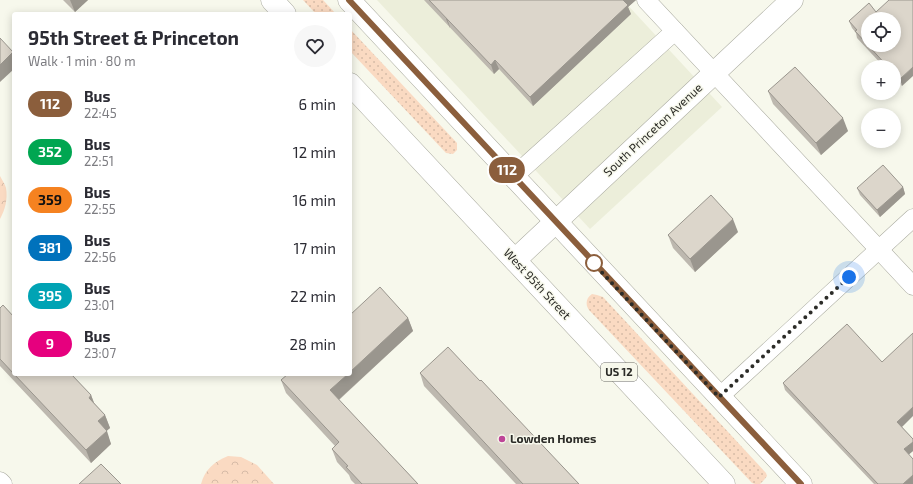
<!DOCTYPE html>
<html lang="en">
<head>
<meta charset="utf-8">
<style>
	body { margin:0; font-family:"Exo 2",sans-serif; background:#f7f7f7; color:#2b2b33; height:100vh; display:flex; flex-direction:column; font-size:15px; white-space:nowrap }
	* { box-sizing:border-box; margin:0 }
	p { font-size:13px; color:#7c7c81 }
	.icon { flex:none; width:22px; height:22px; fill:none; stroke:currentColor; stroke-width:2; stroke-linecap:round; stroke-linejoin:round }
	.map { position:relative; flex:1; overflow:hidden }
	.panel { position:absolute; left:12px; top:12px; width:340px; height:364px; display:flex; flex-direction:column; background:#fff; border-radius:4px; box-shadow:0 2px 10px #0003 }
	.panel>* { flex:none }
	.badge { padding:0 8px; border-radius:13px; font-size:14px; line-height:26px }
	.buttons { position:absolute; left:861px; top:12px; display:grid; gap:8px }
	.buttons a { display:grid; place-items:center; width:40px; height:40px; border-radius:50%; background:#fff; box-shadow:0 2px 10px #0003; font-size:20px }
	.you { position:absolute; width:20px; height:20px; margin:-10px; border:3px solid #fff; border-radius:50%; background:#1a73e8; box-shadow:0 0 0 6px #1a73e833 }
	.map>.badge { position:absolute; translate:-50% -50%; box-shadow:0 0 0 2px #fff }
	.round { display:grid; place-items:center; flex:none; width:42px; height:42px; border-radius:21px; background:#f7f7f7 }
	.overview { display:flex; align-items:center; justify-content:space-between; height:68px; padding:0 16px }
	h1 { font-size:19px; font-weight:700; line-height:30px }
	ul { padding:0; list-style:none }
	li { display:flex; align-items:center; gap:12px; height:48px; padding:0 16px }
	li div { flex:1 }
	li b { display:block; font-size:15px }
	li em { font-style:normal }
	li .badge { min-width:44px; font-weight:700; text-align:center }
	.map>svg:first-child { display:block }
	.built { fill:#eceeda }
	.grass { fill:url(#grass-dots) }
	.park { fill:url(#park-crowns) }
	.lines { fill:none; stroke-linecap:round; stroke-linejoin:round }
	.service-casing { stroke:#a8a99e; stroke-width:19 }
	.minor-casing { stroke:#a8a99e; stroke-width:23 }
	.primary-casing { stroke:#a8a99e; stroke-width:23 }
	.service { stroke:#fff; stroke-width:18 }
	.minor { stroke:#fff; stroke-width:22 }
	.primary { stroke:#fff; stroke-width:22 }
	.wall { fill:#bdb8af }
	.shaded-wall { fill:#9a968e }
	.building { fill:#dcd6cb; stroke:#9a968e; fill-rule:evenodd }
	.line-casing { stroke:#fff; stroke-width:9 }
	.line { stroke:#8b5e3c; stroke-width:6 }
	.walk { stroke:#2c2c28; stroke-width:4; stroke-dasharray:0 7.2 }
	.stop-dot { fill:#fff; stroke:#8b5e3c; stroke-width:2 }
	.poi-dot { fill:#be4598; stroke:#f7f8ec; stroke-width:1.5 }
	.labels { text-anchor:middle; stroke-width:3; stroke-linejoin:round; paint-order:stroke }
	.shield { fill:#f7f8ec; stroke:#696963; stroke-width:1 }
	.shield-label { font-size:11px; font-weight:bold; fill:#2c2c28 }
	.street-label { font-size:12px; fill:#2c2c28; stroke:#f7f8ec }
	.poi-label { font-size:12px; font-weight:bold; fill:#2c2c28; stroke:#f7f8ec; text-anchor:start }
</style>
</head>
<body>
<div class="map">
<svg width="913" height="484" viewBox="0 0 913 484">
	<defs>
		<pattern id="grass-dots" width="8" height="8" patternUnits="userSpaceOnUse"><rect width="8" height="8" fill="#fadac2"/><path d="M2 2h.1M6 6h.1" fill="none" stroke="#d6bba7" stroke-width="1.8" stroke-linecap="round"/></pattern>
		<pattern id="park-crowns" width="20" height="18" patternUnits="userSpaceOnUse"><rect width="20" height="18" fill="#fadac2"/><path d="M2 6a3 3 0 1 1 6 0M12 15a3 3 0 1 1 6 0" fill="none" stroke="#d6bba7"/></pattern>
	</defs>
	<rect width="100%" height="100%" fill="#f7f8ec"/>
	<polygon class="built" points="377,0 623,0 722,107 590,229"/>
	<g class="grass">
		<polygon points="303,0 323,0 336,14 316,14"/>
		<polygon points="350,29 457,143 457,150 453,154 446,153 350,51"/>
		<path d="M592 294 597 295 603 297 766 473 767 476 764 480 760 484H755L752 483 589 310C585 304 586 298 592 294Z"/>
	</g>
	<g class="park">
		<path d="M0 176C2 180 5 184 6 188 8 199 5 210 0 219Z"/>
		<path d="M228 456 241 457 257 465 274 484H201C205 469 214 462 228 456Z"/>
	</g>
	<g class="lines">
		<defs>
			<g id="service">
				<polyline points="646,0 913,286"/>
				<polyline points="513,177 675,31"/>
				<polyline points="719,397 913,218"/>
				<polyline points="0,481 3,484"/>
			</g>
			<polyline id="minor" points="515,260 792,0"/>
			<g id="primary">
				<polyline points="272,0 285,14"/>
				<polyline points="349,0 801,484"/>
				<polyline points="350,84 724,484"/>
			</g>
		</defs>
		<use href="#service" class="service-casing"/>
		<use href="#minor" class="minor-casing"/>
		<use href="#primary" class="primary-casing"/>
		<use href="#service" class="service"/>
		<use href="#minor" class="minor"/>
		<use href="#primary" class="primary"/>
	</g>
	<g class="wall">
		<polygon points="63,0 88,0 75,12"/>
		<polygon points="424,0 636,0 628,7 631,14 533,106 499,69 494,74"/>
		<polygon points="876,12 902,86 894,77 894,67 884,67 857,38 856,33 852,28 849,21"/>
		<polygon points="768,91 848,131 821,155 773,104"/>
		<polygon points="903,187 905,194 880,217 860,195 857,188"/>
		<polygon points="738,232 695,272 673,248 668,235"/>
		<polygon points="0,308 14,317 91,395 94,403 105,415 110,428 106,431 111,444 91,463 0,366"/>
		<polygon points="408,318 413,331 339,400 418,484 355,484 351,480 349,475 337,462 332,449 335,446 286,393 281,380"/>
		<polygon points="420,373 480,381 579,484 516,484 424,386"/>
		<polygon points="783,383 902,427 913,439 913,451 909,454 913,484 874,484 785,390"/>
	</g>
	<g class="shaded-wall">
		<polygon points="70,0 88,0 75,12"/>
		<polygon points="623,0 636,0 628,7 631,14 533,106 530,97"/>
		<polygon points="447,18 450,27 450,28 446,19"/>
		<polygon points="13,52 14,54 14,69 0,82 0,65"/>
		<polygon points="495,60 499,69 494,74 491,65"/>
		<polygon points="913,67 913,76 902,86 900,79"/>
		<polygon points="843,118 848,131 821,155 816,143"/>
		<polygon points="903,187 905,194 880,217 877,210"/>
		<polygon points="733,219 738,232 695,272 690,259"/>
		<polygon points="408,318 413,331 335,403 330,390 348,374 350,374 350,372"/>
		<polygon points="91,395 96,408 89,398"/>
		<polygon points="913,407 913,416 900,429 897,422"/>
		<polygon points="105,415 110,428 103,434 98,421"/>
		<polygon points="107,431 111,444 91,463 86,450"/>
		<polygon points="913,442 913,451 907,456 904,449"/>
		<polygon points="913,475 913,484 903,484"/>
	</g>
	<g class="building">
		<polygon points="429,0 623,0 628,5 530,97 495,60 491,65"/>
		<path d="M889 0H913V67L900 79 894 73V67H888L855 31 857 30 849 21 869 3 876 12ZM868 19H894V45H868Z"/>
		<polygon points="0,38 13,52 0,65"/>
		<polygon points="795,67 843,118 816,143 768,91"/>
		<polygon points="883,165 903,187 877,210 857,188"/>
		<polygon points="711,195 733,219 690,259 668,235"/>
		<polygon points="380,287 408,318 350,372 350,315"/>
		<polygon points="3,305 14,317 14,374 0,359 0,308"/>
		<polygon points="847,324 882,362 913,333 913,407 897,422 913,439 913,442 904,449 913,459 913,475 903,484 878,484 783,383"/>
		<polygon points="448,347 480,381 481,380 579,484 523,484 420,373"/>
		<polygon points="14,374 71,374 91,395 89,398 105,415 98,421 107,431 86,450"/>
		<polygon points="288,374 348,374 330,390 418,484 362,484 346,467 348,466 332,449 339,442 281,380"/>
		<polygon points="101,464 121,484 79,484"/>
	</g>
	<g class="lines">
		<defs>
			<polyline id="line" points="349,0 801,484"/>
		</defs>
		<use href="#line" class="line-casing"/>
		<use href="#line" class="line"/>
		<polyline class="walk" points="594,263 593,263 719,397 849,277"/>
	</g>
	<circle class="stop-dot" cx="594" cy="263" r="8"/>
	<circle class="poi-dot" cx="502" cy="439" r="4"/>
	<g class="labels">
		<rect class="shield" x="601" y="363" width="36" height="18" rx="3"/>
		<g class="shield-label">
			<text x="619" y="376">US 12</text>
		</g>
		<g class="street-label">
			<text transform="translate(653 130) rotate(-43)" y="4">South Princeton Avenue</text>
			<text transform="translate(537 284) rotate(47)" y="4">West 95th Street</text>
		</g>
		<g class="poi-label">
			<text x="510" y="443">Lowden Homes</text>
		</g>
	</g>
</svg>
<div class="buttons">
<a><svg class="icon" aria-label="locate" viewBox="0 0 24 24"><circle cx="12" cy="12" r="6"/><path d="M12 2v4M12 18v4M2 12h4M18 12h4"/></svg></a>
<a>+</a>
<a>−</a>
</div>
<div class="you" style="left:849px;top:277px"></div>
<b class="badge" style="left:507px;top:170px;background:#8b5e3c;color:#fff">112</b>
<section class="panel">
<div class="overview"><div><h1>95th Street &amp; Princeton</h1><p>Walk · 1 min · 80 m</p></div><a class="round"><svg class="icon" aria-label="heart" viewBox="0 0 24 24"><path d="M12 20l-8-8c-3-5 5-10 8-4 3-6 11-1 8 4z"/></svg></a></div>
<ul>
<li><span class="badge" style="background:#8b5e3c;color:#fff">112</span><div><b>Bus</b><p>22:45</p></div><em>6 min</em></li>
<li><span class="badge" style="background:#00a651;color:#fff">352</span><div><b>Bus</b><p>22:51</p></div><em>12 min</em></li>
<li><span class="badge" style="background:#f58220;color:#111">359</span><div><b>Bus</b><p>22:55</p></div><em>16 min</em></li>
<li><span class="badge" style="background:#0072bc;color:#fff">381</span><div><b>Bus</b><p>22:56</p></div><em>17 min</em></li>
<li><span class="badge" style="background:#00a3b4;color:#fff">395</span><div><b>Bus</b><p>23:01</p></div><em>22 min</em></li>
<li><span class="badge" style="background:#e6007e;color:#fff">9</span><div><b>Bus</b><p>23:07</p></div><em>28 min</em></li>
</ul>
</section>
</div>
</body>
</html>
